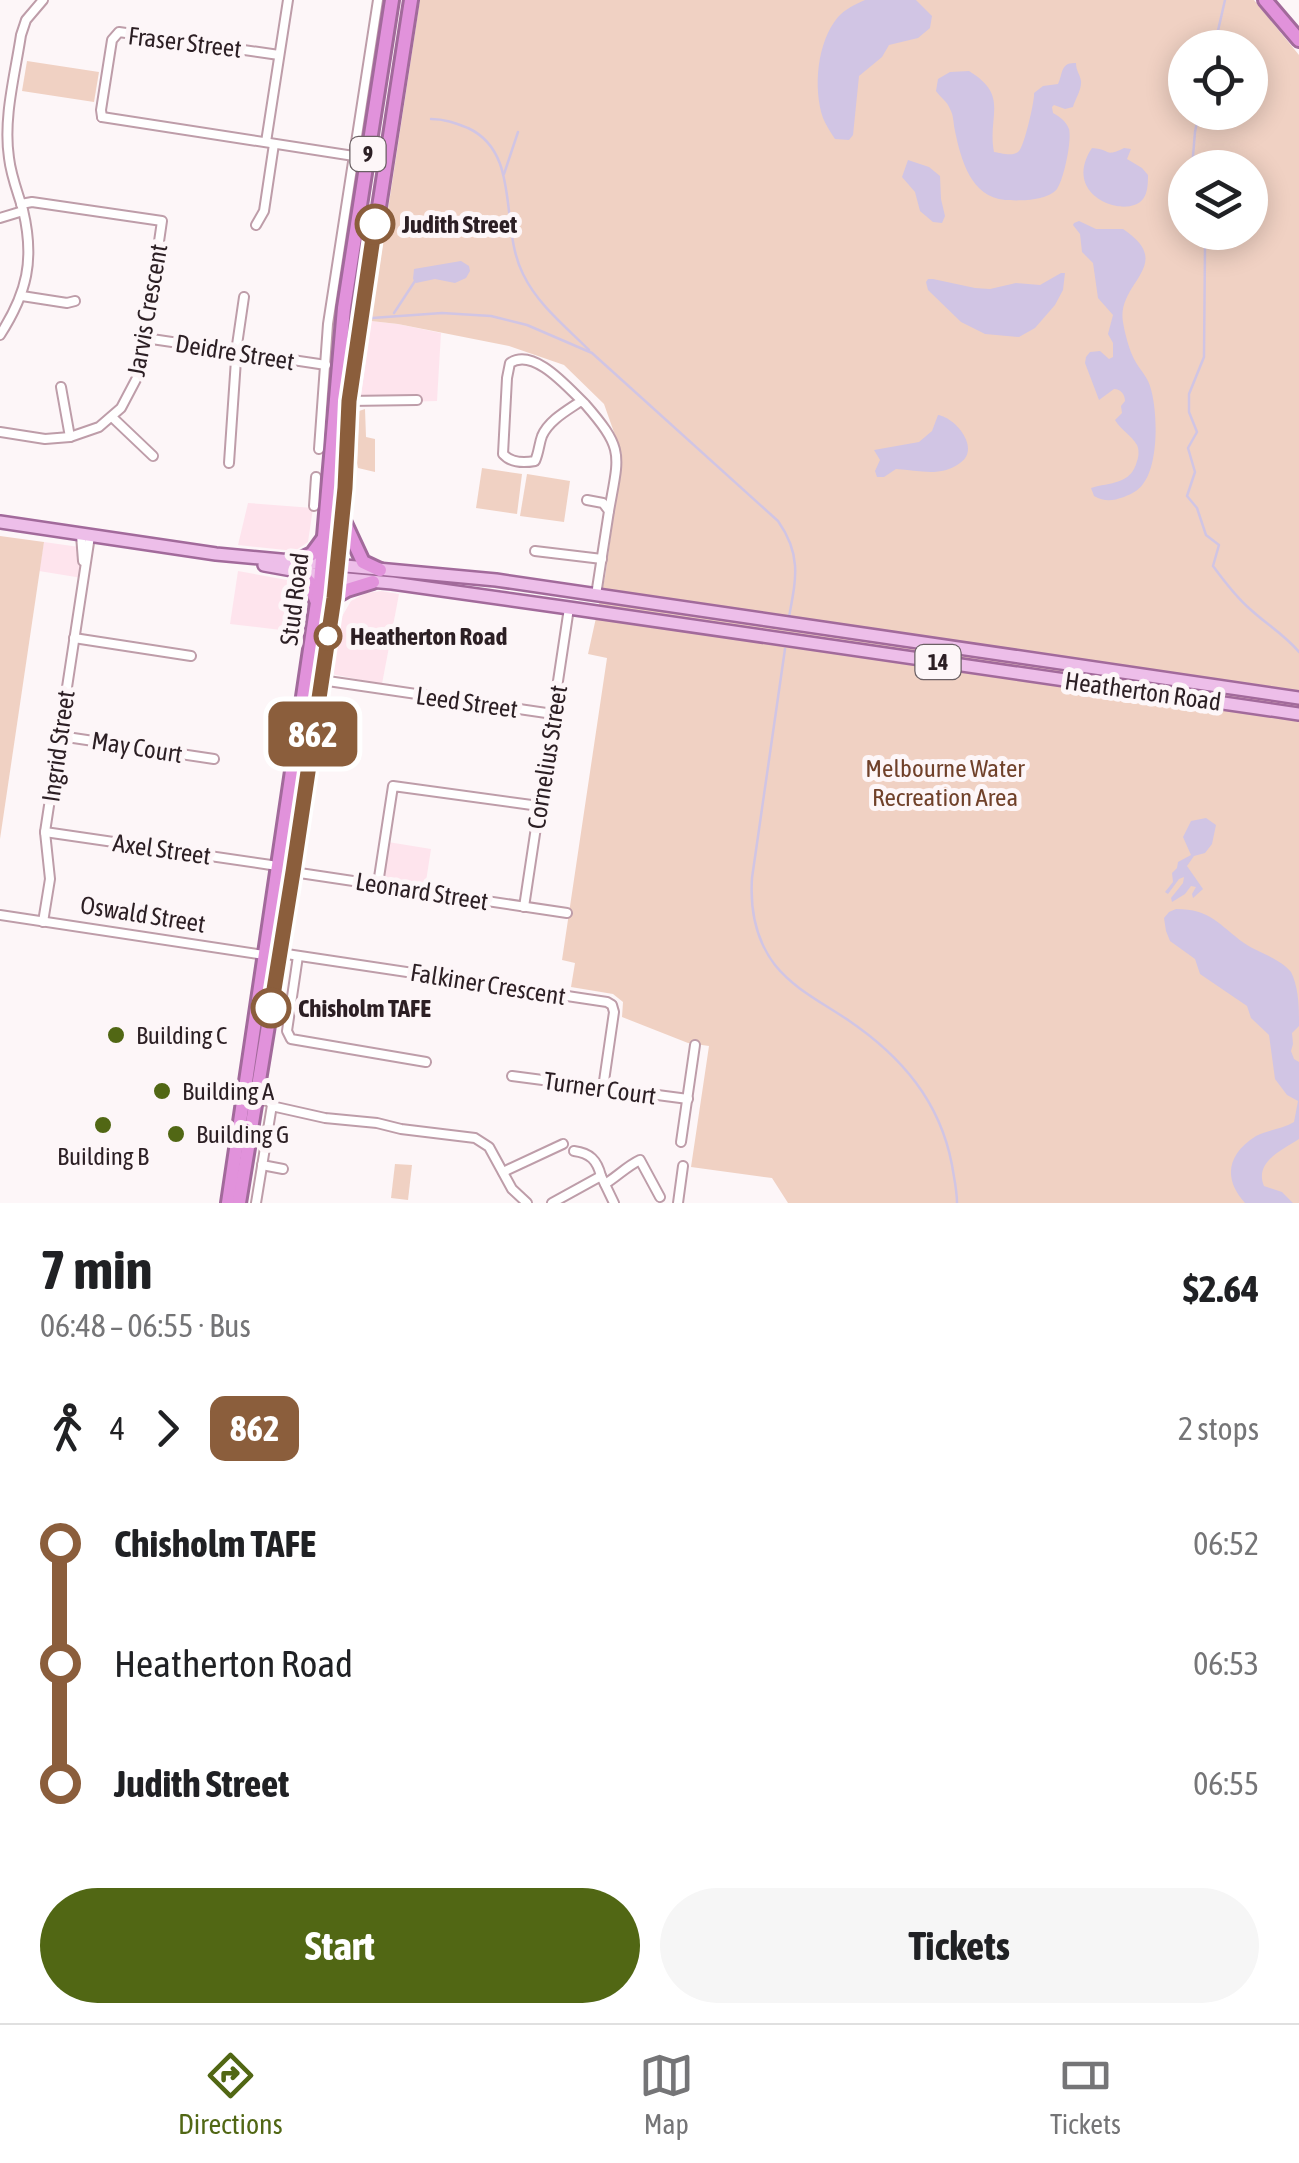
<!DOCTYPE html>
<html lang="en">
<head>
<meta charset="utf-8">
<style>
	body { margin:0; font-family:"Asap Condensed",sans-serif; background:#f6f6f6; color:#202124; height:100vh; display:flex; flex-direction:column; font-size:38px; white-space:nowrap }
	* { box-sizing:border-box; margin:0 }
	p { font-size:32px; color:#757577 }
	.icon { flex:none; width:55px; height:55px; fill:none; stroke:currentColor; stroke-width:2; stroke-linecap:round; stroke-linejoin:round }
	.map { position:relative; height:1203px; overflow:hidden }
	.sheet { display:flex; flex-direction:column; background:#fff; flex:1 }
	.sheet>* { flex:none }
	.badge { padding:0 20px; border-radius:15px; font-size:35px; line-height:65px }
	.fabs { position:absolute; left:1168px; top:30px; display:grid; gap:20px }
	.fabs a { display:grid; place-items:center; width:100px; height:100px; border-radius:50%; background:#fff; box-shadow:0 5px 25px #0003; font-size:50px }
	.map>.badge { position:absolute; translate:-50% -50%; box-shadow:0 0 0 5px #fff }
	.legs { display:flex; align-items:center; gap:15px; height:110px; padding:0 40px; font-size:32px }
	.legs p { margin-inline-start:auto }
	.headline { display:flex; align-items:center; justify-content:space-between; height:170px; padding:0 40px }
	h1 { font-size:55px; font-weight:700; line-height:75px }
	.action { display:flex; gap:20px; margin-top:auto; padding:20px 40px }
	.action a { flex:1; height:115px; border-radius:60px; background:#516714; color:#fff; font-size:40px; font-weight:700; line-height:115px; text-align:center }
	.action a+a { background:#f6f6f6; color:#202124 }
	ul { padding:0 40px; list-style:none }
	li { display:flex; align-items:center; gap:35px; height:120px; font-size:38px }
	li i { display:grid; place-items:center; width:15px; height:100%; margin:0 12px; background:currentColor }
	li i::after { content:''; width:25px; height:25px; margin:-12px; border:8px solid; border-radius:50%; background:#fff }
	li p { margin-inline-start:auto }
	li:first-child i { background:linear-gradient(#0000 50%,currentColor 0) }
	li:last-child i { background:linear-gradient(currentColor 50%,#0000 0) }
	.dock { display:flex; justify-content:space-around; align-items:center; height:140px; border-top:2px solid #e0e0e0; background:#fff; font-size:28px; color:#757577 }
	.dock a { display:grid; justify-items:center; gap:5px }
	.dock .active { color:#516714 }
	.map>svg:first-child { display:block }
	.built { fill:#fee4ed }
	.green { fill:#f0d1c3; fill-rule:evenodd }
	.water { fill:#d1c5e4 }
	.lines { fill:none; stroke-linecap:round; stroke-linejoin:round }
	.stream { stroke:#d1c5e4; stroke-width:2.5 }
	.street-casing { stroke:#be9da9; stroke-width:12 }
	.primary-casing { stroke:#a26a9b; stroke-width:16 }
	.highway-casing { stroke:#a26a9b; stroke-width:18 }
	.street { stroke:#fff; stroke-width:8 }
	.primary { stroke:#edbee9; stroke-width:11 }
	.highway { stroke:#e192db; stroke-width:12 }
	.line-1-casing { stroke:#fff; stroke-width:22 }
	.line-1 { stroke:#8b5e3c; stroke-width:15 }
	.stop-1-dot { fill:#fff; stroke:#8b5e3c; stroke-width:5 }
	.poi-dot { fill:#516714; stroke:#fdf6f8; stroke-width:4 }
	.labels { text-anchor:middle; stroke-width:10; stroke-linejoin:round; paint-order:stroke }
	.shield { fill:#fdf6f8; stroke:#6b6064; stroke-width:2.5 }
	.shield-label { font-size:22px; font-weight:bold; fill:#2c1f24 }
	.street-label { font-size:25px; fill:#2c1f24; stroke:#fdf6f8 }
	.stop-label { font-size:25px; font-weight:bold; fill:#2c1f24; stroke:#fdf6f8; text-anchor:start }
	.park-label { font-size:25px; fill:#70412a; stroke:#fdf6f8 }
	.poi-label { font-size:25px; fill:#2c1f24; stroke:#fdf6f8; text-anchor:start }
</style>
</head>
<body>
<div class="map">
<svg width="1299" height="1203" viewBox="0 0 1299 1203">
	<rect width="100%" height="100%" fill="#fdf6f8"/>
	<g class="built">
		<polygon points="371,321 398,324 441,333 437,401 360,403"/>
		<polygon points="248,503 313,508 308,542 295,551 238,545"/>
		<polygon points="44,542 86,548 82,578 39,571"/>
		<polygon points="238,571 298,582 303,596 298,632 230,624"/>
		<polygon points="381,591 399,594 382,684 331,674 339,622 344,613 351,601 366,593"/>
		<polygon points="388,842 431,849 425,888 388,882 383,879"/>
	</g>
	<g class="green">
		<path d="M420 0H1254L1299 55V1203H788L772 1178 691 1167 709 1046 688 1043 622 1017 623 1002 613 994 571 987 575 963 562 960 607 658 588 654 605 577 622 455 604 404 564 365 509 346 398 324 371 321ZM1185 48H1250V112H1185ZM1185 168H1250V232H1185Z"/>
		<polygon points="27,61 99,72 94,102 22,91"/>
		<polygon points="365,409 366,437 375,439 375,472 358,468 357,463 359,411"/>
		<polygon points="482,468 522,474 517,514 476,508"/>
		<polygon points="527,474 570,481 564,522 520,516"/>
		<polygon points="0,536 44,542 0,839"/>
		<polygon points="395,1164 412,1165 408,1200 391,1198"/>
	</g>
	<g class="water">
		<path d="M865 0H916L932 16 930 28 918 38 889 45 882 57 859 76 853 135 849 140 835 139C831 133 826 125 823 118 813 88 817 42 838 17 845 9 856 4 865 0Z"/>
		<path d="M1076 63C1076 71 1080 74 1081 81 1082 89 1075 100 1073 107L1065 109 1054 105 1052 107 1053 113C1060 117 1066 121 1069 129 1072 140 1064 179 1057 189 1047 201 1019 201 1005 200 971 197 961 160 955 131 953 123 954 116 950 109 947 101 941 98 936 91L938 79 950 72 969 71C1010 96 987 115 994 152 1000 153 1014 157 1019 151 1024 147 1035 100 1034 93L1043 86 1058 84C1063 74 1060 62 1076 63Z"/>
		<path d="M1092 148C1111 149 1104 158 1124 148L1131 149 1127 159 1142 168 1148 175C1148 182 1148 193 1143 199 1127 220 1060 196 1092 148Z"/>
		<polygon points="908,160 929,167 940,176 941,199 945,216 942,223 933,222 920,211 915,192 902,177"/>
		<path d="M1079 221 1096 229H1123C1177 265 1116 282 1123 322 1125 334 1129 349 1134 359 1139 369 1147 376 1150 386 1158 410 1159 464 1143 484 1138 491 1131 494 1124 497 1112 501 1105 502 1094 496L1091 488C1110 482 1131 485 1137 461 1139 456 1139 449 1137 445 1132 436 1120 429 1115 420L1122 413 1121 406 1125 401C1125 395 1121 389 1114 389L1099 400 1085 363 1086 357 1090 352 1100 351 1109 359 1113 357V343L1108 334 1113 315 1098 298 1093 263 1082 252 1080 234 1073 225 1074 223Z"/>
		<polygon points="461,261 469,266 470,271 466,278 455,283 435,279 416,283 413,279 414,269"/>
		<polygon points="1061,273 1065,273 1063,290 1055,305 1035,328 1019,337 985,334 961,322 928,290 926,282 928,279 933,279 975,288 990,289 1016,283 1040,285"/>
		<path d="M938 415C957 418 981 450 960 463 939 478 919 470 896 469L884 477H877L875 471 880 460 874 450 919 442 932 431Z"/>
		<polygon points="1206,818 1216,825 1212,844 1205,853 1194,856 1187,866 1203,889 1193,898 1192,894 1196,887 1191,886 1185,894 1172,902 1171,898 1183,883 1184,877 1179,879 1168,894 1165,892 1173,882 1172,873 1177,868 1178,862 1191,855 1183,837 1191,821"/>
		<path d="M1176 909C1211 909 1219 925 1244 943 1258 953 1280 958 1291 972 1299 988 1299 1008 1299 1026L1292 1033 1293 1044 1291 1051 1294 1059 1299 1062V1139C1282 1150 1254 1162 1264 1186L1282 1192 1293 1203H1245C1223 1179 1227 1154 1256 1136 1268 1130 1282 1129 1294 1122L1298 1101 1287 1095 1275 1079 1269 1035 1251 1018 1247 1006 1200 974 1195 959 1170 941 1166 931 1164 918 1169 912Z"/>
	</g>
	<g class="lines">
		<g class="stream">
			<polyline points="1214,48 1225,0"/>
			<path d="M431 119C445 119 455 123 468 128 522 153 499 227 523 274 538 305 565 326 589 350"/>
			<polyline points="1192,168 1195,132 1199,112"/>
			<polyline points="504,174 518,132"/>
			<path d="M1202 232 1205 248 1204 357 1189 394V412L1197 432 1188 448 1195 472 1187 496 1197 508 1206 535 1219 545 1213 566C1224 581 1236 597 1250 609 1266 624 1285 635 1299 652"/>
			<polyline points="394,313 415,281"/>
			<path d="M372 318 442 313 491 316 527 325 592 353 778 521C802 555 796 579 789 617"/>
			<path d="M785 649 752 878C750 909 755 939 775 965 794 989 823 1003 848 1020 901 1056 940 1101 952 1165 954 1178 957 1190 957 1203"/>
		</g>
		<defs>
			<g id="street">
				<polyline points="102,117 386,161"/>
				<polyline points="102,117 101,110 112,40 119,32 279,55"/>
				<polyline points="266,142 288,0"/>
				<polyline points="0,218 23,211"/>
				<polyline points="256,225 264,211 274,144"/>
				<polyline points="22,296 67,303 75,301"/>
				<path d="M0 335C27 293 35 260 23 210 18 193 11 176 9 158 3 118 15 75 21 35L26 20 43 0"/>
				<polyline points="145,338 326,365"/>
				<polyline points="61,387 70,437"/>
				<polyline points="349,401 417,400"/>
				<path d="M581 401C568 410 549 420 542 436 539 444 539 452 535 461 524 463 511 463 503 454L507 378 510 363C534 347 568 388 585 404 625 450 619 454 609 511"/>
				<polyline points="112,417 153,456"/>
				<polyline points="0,432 45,439 70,437 99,427 121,408 140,372 162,221 32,202 21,204"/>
				<polyline points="319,449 328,324 378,0"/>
				<polyline points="229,463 237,345 244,297"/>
				<polyline points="587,500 603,503 609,511 596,595"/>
				<polyline points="314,506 316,477"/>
				<polyline points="81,535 83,561"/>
				<polyline points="535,551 602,559"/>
				<polyline points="74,638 191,656"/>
				<polyline points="321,680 553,714"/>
				<polyline points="60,736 214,759"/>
				<polyline points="45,832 271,865 293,872 567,913"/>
				<polyline points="378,884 393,786 539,806"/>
				<polyline points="524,907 569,608"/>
				<polyline points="0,915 264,955"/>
				<polyline points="43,922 50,879 45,832 90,536"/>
				<polyline points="280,953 607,1002 612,1005 614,1012 603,1088"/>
				<polyline points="298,956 287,1031 291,1039 426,1062"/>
				<polyline points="512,1076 688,1099"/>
				<polyline points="256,1099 268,1101 276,1107 325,1118 377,1123 401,1129 475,1138 489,1147 512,1189 527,1203"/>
				<polyline points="681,1142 695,1045"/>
				<path d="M574 1151C590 1153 597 1160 601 1176"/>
				<polyline points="262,1165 283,1169"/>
				<polyline points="503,1172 563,1144"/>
				<path d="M605 1184C618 1176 627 1166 640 1160L660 1197"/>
				<polyline points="256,1203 272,1105"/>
				<polyline points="552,1203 601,1176 614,1203"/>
				<polyline points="678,1203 683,1166"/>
			</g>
			<g id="primary">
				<polyline points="0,522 216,554 496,580 1299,698"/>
				<polyline points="264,565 336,578 392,583 569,608 1299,714"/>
			</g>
			<g id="highway">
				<polyline points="1265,0 1299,40"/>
				<polyline points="343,519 363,562 380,570"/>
				<polyline points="297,561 312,554 323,539"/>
				<polyline points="300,572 309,582 316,600"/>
				<polyline points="333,598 347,590 373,582"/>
				<polyline points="228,1203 320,582 344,308 392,0"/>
				<polyline points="239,1203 293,872 330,621 343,512 349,401 411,0"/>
			</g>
		</defs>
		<use href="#street" class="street-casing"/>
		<use href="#primary" class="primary-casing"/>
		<use href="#highway" class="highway-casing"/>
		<use href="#street" class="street"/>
		<use href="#primary" class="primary"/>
		<use href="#highway" class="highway"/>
	</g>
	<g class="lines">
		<defs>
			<polyline id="line-1" points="271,1008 293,872 334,598 345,488 349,401 375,224"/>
		</defs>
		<use href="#line-1" class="line-1-casing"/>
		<use href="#line-1" class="line-1"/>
	</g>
	<g class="stop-1-dot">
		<circle cx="375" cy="224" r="18"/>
		<circle cx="328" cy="636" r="12"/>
		<circle cx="271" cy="1008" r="18"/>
	</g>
	<g class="poi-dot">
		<circle cx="116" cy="1035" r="10"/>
		<circle cx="162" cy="1091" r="10"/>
		<circle cx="103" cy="1125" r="10"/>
		<circle cx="176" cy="1134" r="10"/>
	</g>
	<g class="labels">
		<g class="shield">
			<rect x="350.5" y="137" width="35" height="34" rx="8"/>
			<rect x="915.5" y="645" width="45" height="34" rx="8"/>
		</g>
		<g class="shield-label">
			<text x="368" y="162">9</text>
			<text x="938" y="670">14</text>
		</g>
		<g class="street-label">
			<text transform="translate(185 42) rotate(7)" y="9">Fraser Street</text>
			<text transform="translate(147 310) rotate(-80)" y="9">Jarvis Crescent</text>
			<text transform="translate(235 352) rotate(9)" y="9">Deidre Street</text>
			<text transform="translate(294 599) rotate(-83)" y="9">Stud Road</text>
			<text transform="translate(1143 691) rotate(8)" y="9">Heatherton Road</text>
			<text transform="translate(467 702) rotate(8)" y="9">Leed Street</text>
			<text transform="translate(58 746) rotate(-82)" y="9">Ingrid Street</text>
			<text transform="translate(137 747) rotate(9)" y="9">May Court</text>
			<text transform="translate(547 757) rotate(-81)" y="9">Cornelius Street</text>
			<text transform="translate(162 849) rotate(8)" y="9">Axel Street</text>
			<text transform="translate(422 891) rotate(9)" y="9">Leonard Street</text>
			<text transform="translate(143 914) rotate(9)" y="9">Oswald Street</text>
			<text transform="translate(488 984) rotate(9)" y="9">Falkiner Crescent</text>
			<text transform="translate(600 1088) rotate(8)" y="9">Turner Court</text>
		</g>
		<g class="stop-label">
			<text x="402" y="233">Judith Street</text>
			<text x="350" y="645">Heatherton Road</text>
			<text x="298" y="1017">Chisholm TAFE</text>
		</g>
		<g class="park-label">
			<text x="945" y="777">Melbourne Water<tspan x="945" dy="29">Recreation Area</tspan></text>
		</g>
		<g class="poi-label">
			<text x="136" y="1044">Building C</text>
			<text x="182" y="1100">Building A</text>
			<text x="196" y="1143">Building G</text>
			<text x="103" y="1165" text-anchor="middle">Building B</text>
		</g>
	</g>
</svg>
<div class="fabs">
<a><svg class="icon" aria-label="locate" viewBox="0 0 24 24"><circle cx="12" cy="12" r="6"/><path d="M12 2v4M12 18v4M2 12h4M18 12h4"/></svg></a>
<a><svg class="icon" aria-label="layers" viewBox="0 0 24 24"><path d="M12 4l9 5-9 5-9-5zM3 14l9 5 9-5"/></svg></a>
</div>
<b class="badge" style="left:313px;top:734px;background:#8b5e3c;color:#fff">862</b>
</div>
<section class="sheet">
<div class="headline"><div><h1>7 min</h1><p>06:48 – 06:55 · Bus</p></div><b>$2.64</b></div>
<div class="legs"><svg class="icon" aria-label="walk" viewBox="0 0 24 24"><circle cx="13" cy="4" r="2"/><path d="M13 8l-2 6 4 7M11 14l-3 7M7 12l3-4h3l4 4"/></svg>4<svg class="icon" aria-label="forward" viewBox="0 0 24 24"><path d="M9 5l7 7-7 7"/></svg><b class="badge" style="background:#8b5e3c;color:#fff">862</b><p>2 stops</p></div>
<ul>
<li><i style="color:#8b5e3c"></i><b>Chisholm TAFE</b><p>06:52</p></li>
<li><i style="color:#8b5e3c"></i><span>Heatherton Road</span><p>06:53</p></li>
<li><i style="color:#8b5e3c"></i><b>Judith Street</b><p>06:55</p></li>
</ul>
<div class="action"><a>Start</a><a>Tickets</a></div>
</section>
<nav class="dock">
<a class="active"><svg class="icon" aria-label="directions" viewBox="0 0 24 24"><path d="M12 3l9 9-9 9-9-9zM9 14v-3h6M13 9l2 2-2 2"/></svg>Directions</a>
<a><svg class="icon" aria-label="map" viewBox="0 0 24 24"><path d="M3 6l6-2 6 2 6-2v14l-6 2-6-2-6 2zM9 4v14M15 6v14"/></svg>Map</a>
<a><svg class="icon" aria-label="tickets" viewBox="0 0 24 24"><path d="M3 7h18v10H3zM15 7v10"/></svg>Tickets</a>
</nav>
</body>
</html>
